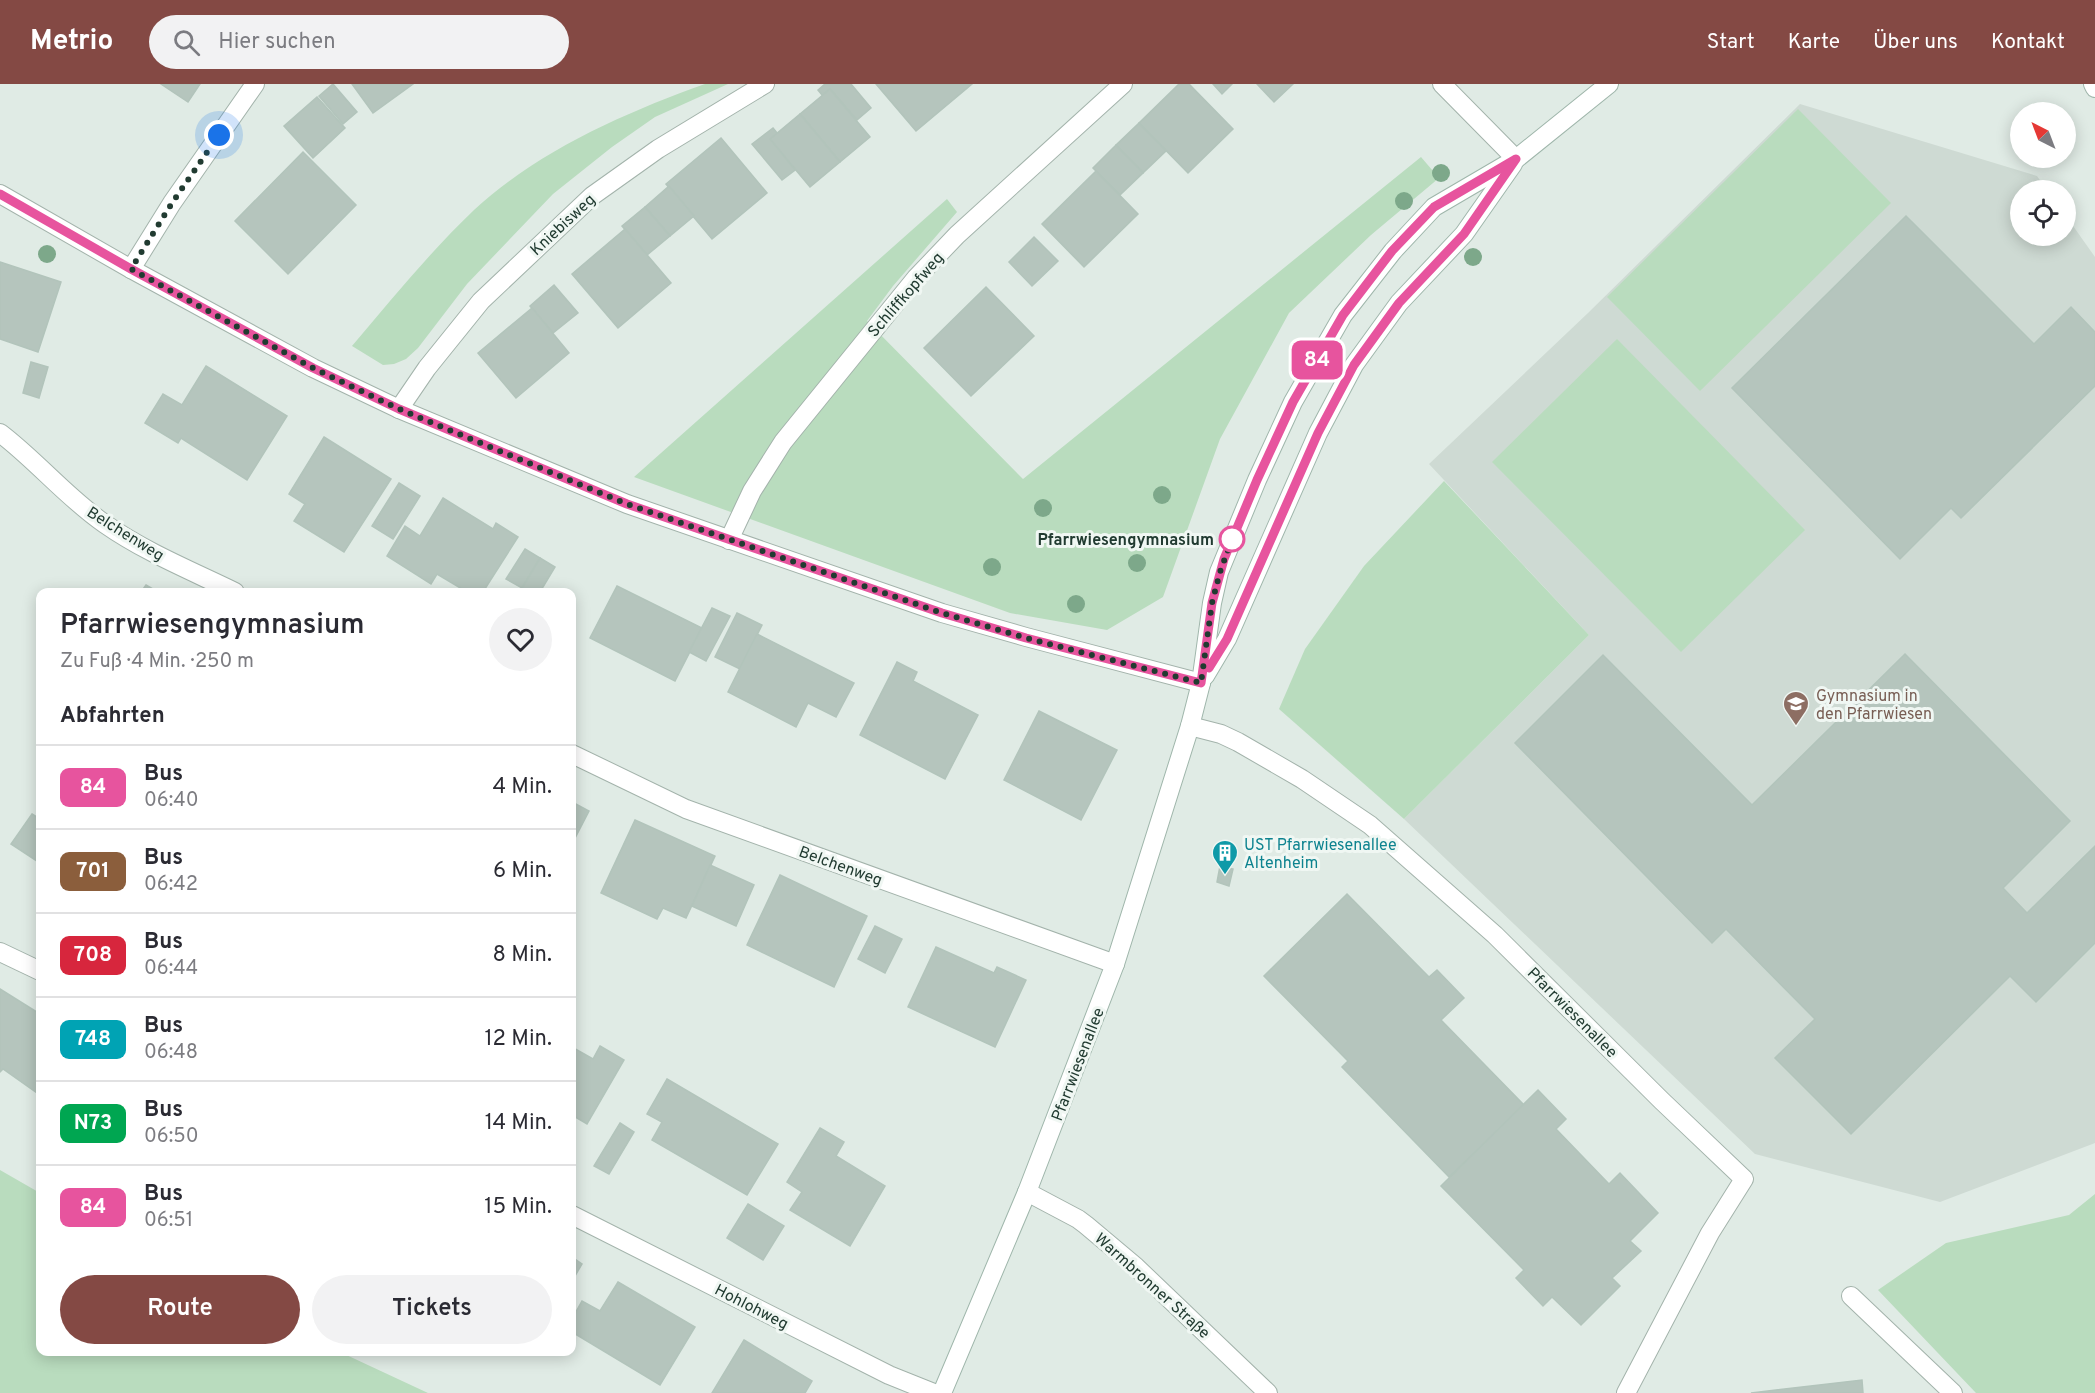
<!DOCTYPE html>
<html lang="de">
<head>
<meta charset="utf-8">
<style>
	body { margin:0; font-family:Overpass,sans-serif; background:#f2f2f3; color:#2b2b33; height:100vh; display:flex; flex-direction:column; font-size:22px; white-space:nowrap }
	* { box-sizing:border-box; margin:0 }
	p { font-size:20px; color:#7c7c81 }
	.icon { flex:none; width:33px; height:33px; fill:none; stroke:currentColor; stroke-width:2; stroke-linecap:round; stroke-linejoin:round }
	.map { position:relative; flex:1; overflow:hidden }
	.sheet { position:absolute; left:36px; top:504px; width:540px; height:768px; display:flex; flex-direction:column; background:#fff; border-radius:12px; box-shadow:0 3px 15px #0003 }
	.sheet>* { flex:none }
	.badge { padding:0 12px; border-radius:9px; font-size:21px; line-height:39px }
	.needle { width:39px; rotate:318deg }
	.controls { position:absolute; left:2010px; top:18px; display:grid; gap:12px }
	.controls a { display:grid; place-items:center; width:66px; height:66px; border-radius:50%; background:#fff; box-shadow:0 3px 15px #0003; font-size:30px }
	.you { position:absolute; width:30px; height:30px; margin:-15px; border:4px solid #fff; border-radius:50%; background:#1a73e8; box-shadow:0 0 0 9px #1a73e833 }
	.map>.badge { position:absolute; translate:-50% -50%; box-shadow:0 0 0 3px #fff }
	h2 { padding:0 24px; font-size:22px; line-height:54px }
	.round { display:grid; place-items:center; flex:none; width:63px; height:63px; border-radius:32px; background:#f2f2f3 }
	.headline { display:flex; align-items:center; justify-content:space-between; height:102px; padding:0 24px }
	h1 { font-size:28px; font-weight:600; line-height:45px }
	.cta { display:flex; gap:12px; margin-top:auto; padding:12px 24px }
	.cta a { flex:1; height:69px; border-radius:36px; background:#844944; color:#fff; font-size:24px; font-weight:600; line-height:69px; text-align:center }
	.cta a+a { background:#f2f2f3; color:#2b2b33 }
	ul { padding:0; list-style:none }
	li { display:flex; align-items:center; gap:18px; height:84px; padding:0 24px; border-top:2px solid #e1e1e2 }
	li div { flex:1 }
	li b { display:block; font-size:22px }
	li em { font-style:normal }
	li .badge { min-width:66px; font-weight:700; text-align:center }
	header { display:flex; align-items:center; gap:36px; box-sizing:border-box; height:84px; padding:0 30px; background:#844944; color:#fff }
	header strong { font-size:28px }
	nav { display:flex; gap:33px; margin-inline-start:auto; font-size:21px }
	.search { width:420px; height:54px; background:#f2f2f3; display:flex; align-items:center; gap:15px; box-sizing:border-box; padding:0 21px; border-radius:33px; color:#7c7c81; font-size:22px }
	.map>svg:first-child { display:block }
	.built { fill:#cedad3 }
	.green { fill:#b9dcbe }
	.building { fill:#b5c5bd; stroke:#b2c4bb; stroke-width:1.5 }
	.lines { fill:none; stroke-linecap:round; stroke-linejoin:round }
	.service-casing { stroke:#a3b3ab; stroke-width:20 }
	.minor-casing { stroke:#a3b3ab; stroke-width:20 }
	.secondary-casing { stroke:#9fb6ab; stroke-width:20 }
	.service { stroke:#fff; stroke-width:18 }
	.minor { stroke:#fff; stroke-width:18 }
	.secondary { stroke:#fff; stroke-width:18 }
	.tree { fill:#7da88a }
	.line-casing { stroke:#fff; stroke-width:14 }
	.line { stroke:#e7549e; stroke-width:9 }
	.walk { stroke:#213b31; stroke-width:6; stroke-dasharray:0 10.8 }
	.stop-dot { fill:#fff; stroke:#e7549e; stroke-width:3 }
	.labels { text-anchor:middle; stroke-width:6; stroke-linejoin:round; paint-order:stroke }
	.street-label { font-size:16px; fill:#213b31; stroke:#f0f7f3 }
	.stop-label { font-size:16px; font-weight:bold; fill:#213b31; stroke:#f0f7f3; text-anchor:end }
	.education-label { font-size:16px; fill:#785e54; stroke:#f0f7f3; text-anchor:start }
	.culture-label { font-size:16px; fill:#0d838f; stroke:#f0f7f3; text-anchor:start }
</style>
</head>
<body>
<header>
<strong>Metrio</strong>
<div class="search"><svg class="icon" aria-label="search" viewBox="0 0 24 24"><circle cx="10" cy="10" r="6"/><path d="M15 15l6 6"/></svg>Hier suchen</div>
<nav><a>Start</a><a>Karte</a><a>Über uns</a><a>Kontakt</a></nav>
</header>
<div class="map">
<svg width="2095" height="1309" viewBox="0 0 2095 1309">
	<rect width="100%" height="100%" fill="#e0ebe5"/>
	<polygon class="built" points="1800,20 2037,92 2047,106 2020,106 2020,152 2066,152 2066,132 2095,173 2095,1059 1940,1118 1755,1070 1404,735 1589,551 1429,380 1588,229"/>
	<g class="green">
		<path d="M705 0H728L655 33 612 63 553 110 467 200 418 264 406 275 394 280 383 281 352 262C391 216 430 168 474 126 538 67 624 29 705 0Z"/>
		<polygon points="1798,25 1891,119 1700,307 1607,213"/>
		<polygon points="1421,73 1439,94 1371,151 1289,229 1220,355 1163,513 1107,546 1010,529 634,393 947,115 957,128 893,202 867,237 1023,395"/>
		<polygon points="1617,255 1805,446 1681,568 1492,378"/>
		<polygon points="1444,397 1589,551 1404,735 1279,625 1305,565 1364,482"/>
		<polygon points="0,1086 40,1109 40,1268 340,1268 428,1309 0,1309"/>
		<polygon points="2095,1110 2095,1309 1976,1309 1878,1206 1946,1159 2069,1131"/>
	</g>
	<g class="building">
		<polygon points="161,0 200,0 188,18"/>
		<polygon points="333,0 357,28 343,40 319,12"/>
		<polygon points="352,0 413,0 373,29"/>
		<polygon points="825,0 851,0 871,24 857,36 830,5 822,11 818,6"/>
		<polygon points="876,0 972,0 916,47"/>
		<polygon points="1179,0 1189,0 1233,45 1188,89 1139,39"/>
		<polygon points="1213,0 1232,0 1222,10"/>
		<polygon points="1257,0 1293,0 1274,18"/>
		<polygon points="830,5 870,53 840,78 800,30"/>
		<polygon points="317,13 345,44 313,74 284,42"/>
		<polygon points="800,30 840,78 810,103 770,55"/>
		<polygon points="1139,39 1166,67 1143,89 1116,61"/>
		<polygon points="773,44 777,49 770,55 795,86 782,96 752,60"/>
		<polygon points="721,54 767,109 712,155 666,100"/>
		<polygon points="1116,61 1143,89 1120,111 1093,84"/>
		<polygon points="303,68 356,121 288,190 235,137"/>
		<polygon points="1096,87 1138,130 1084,183 1042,140"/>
		<polygon points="669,102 694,132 670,152 645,123"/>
		<polygon points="645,123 670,152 647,171 622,142"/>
		<polygon points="1906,132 2034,260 2071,223 2095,248 2095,302 1961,434 1951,424 1900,475 1732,304"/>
		<polygon points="625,145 671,199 618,244 572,190"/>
		<polygon points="1034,153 1058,177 1032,202 1009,178"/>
		<polygon points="0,178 61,198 38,268 0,255"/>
		<polygon points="554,201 578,229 553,249 530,222"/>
		<polygon points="986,203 1034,252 971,312 924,264"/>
		<polygon points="532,224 569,269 516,314 478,269"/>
		<polygon points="31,278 48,283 39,314 23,309"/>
		<polygon points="206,282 287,332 247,396 181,354 178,359 145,339 163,310 182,321"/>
		<polygon points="324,353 391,395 344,468 294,437 305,420 289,410"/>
		<polygon points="399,399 420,412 393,455 372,442"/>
		<polygon points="443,414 493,445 496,439 518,453 483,508 467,508 437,490 431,500 387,472 405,442 420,452"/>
		<polygon points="525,465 540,474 522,504 506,495"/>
		<polygon points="540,474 555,483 540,508 529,508 522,504"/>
		<polygon points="146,501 158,508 141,508"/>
		<polygon points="617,502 702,544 675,597 590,554"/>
		<polygon points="712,524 730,532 706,577 689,568"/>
		<polygon points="737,529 762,541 740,585 715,573"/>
		<polygon points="757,550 854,599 836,633 808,619 796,643 728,608"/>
		<polygon points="1905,570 2070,737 2003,804 2027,829 2095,762 2095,859 2036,918 2010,892 1851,1050 1775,974 1815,935 1726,845 1712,859 1515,659 1603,571 1752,721"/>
		<polygon points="897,578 917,588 913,597 978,631 945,695 860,651"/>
		<polygon points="1039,627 1117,666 1081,736 1004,696"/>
		<polygon points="572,718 589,727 572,760"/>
		<polygon points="32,730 40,735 40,779 11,760"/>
		<polygon points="635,736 715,772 686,834 663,824 657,835 601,809"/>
		<polygon points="710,781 754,801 736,842 692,822"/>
		<polygon points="1220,782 1233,785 1229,802 1217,798"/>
		<polygon points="780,791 867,832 834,903 747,861"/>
		<polygon points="1347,810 1429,893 1437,886 1464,914 1441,936 1524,1021 1449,1093 1342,983 1348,977 1264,892"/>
		<polygon points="875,842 902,855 885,889 858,875"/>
		<polygon points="936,863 994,889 997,883 1026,896 995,963 908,923"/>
		<polygon points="0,905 40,930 40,1011 3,985 0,988"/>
		<polygon points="600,962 624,976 587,1040 572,1031 572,963 593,975"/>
		<polygon points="667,995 778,1060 747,1111 652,1056 662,1038 647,1030"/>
		<polygon points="1538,1006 1566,1035 1556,1045 1609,1100 1620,1089 1658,1129 1630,1157 1641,1167 1612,1194 1620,1202 1581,1241 1552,1213 1543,1222 1516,1194 1524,1186 1441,1102"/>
		<polygon points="620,1039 634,1048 609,1090 594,1082"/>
		<polygon points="820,1044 844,1058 836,1072 885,1102 850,1162 790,1126 802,1108 787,1098"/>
		<polygon points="748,1120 784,1142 763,1176 727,1154"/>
		<polygon points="572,1173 582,1180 572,1197"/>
		<polygon points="618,1198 695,1243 660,1301 572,1248 572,1235 582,1217 600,1227"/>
		<polygon points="744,1256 812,1297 805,1309 712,1309"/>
		<polygon points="1862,1296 1863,1309 1751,1309"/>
	</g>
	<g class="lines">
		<defs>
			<g id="service">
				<polyline points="1190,642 1221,650 1238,658 1302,695 1370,741 1495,851 1662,1017 1744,1095 1710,1149 1626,1309"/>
				<polyline points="1851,1212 1953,1309"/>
			</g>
			<g id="minor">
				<polyline points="1442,0 1516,75"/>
				<polyline points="0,110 131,185 313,284 399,325 627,420 942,529 1026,553 1201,599"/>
				<polyline points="131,185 172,119 255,0"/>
				<polyline points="399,325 427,284 481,217 592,112 658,65 765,0"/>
				<path d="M0 349C37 377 67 414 105 440 145 468 192 487 235 508"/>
				<polyline points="729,456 752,407 783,358 916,194 957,151 1123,0"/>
				<polyline points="572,670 686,725 1115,880"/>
				<polyline points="0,868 40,887"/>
				<polyline points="1027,1108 1078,1135 1086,1141 1136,1183 1268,1309"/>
				<polyline points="572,1131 889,1291 934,1309"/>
			</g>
			<g id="secondary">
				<polyline points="2093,0 2095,4"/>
				<polyline points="1205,592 1227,555 1318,349 1354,281 1399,219 1464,150 1513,80"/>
				<polyline points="942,1309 1027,1108 1115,880 1190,642 1201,599 1212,519 1219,488 1257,396 1293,318 1343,231 1393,167 1434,123 1516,75 1609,0"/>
			</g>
		</defs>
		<use href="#service" class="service-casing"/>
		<use href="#minor" class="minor-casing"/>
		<use href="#secondary" class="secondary-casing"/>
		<use href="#service" class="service"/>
		<use href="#minor" class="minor"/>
		<use href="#secondary" class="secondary"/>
	</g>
	<g class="tree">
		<circle cx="1441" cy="89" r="9"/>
		<circle cx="1404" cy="117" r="9"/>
		<circle cx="47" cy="170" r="9"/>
		<circle cx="1473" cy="173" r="9"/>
		<circle cx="1162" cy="411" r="9"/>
		<circle cx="1043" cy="424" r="9"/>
		<circle cx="1137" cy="479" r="9"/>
		<circle cx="992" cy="483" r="9"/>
		<circle cx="1076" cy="520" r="9"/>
	</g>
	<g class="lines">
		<defs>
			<polyline id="line" points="0,110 131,185 313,284 399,325 627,420 942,529 1026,554 1201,599 1212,519 1224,475 1257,396 1293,318 1343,231 1392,167 1434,123 1516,75 1464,150 1399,219 1354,281 1318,349 1227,555 1209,584"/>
		</defs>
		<use href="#line" class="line-casing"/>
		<use href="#line" class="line"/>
		<polyline class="walk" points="219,51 172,119 131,185 313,284 399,325 627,420 942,529 1026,554 1201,599 1212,519 1220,488 1232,455"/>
	</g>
	<defs>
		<symbol id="school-pin" viewBox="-11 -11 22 30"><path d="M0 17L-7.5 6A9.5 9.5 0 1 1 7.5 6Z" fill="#8d6e63" stroke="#f0f7f3"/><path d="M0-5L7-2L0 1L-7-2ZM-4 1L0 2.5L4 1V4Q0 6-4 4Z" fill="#fff"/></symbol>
		<symbol id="building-pin" viewBox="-11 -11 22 30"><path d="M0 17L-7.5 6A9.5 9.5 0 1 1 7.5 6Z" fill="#0f9aa8" stroke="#f0f7f3"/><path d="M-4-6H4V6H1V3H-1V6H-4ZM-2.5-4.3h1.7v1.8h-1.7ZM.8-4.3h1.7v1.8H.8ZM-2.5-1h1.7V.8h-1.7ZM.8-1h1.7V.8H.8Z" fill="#fff"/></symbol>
	</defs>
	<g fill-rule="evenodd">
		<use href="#school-pin" x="1781" y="605" width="30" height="40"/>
		<use href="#building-pin" x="1210" y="754" width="30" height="40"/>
	</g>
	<circle class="stop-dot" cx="1232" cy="455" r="12"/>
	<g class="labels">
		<g class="street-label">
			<text transform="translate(562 140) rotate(-43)" y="6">Kniebisweg</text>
			<text transform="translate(905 210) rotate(-49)" y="6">Schliffkopfweg</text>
			<text transform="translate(126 449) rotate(32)" y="6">Belchenweg</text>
			<text transform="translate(841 781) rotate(20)" y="6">Belchenweg</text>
			<text transform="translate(1573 928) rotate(45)" y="6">Pfarrwiesenallee</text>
			<text transform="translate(1077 980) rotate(-69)" y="6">Pfarrwiesenallee</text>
			<text transform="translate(1153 1201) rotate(42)" y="6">Warmbronner Straße</text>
			<text transform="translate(752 1222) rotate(27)" y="6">Hohlohweg</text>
		</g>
		<g class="stop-label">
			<text x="1214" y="461">Pfarrwiesengymnasium</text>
		</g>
		<g class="education-label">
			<text x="1816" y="617">Gymnasium in<tspan x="1816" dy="18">den Pfarrwiesen</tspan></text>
		</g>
		<g class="culture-label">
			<text x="1244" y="766">UST Pfarrwiesenallee<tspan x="1244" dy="18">Altenheim</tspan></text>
		</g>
	</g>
</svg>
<div class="controls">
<a><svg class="needle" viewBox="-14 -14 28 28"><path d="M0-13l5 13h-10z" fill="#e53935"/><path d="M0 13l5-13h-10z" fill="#7c7c81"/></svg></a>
<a><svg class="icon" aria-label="locate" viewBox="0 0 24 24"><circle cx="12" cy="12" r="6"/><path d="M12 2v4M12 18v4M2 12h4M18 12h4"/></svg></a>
</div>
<div class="you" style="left:219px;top:51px"></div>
<b class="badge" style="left:1317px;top:276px;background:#e7549e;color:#fff">84</b>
<section class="sheet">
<div class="headline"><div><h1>Pfarrwiesengymnasium</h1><p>Zu Fuß · 4 Min. · 250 m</p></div><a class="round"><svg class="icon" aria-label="heart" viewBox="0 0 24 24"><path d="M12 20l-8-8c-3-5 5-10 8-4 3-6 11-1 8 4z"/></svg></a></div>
<h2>Abfahrten</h2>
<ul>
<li><span class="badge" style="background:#e7549e;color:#fff">84</span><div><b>Bus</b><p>06:40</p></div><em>4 Min.</em></li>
<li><span class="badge" style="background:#8b5e3c;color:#fff">701</span><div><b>Bus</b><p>06:42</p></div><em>6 Min.</em></li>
<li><span class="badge" style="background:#d7263d;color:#fff">708</span><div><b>Bus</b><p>06:44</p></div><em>8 Min.</em></li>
<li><span class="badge" style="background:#00a3b4;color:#fff">748</span><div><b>Bus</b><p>06:48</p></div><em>12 Min.</em></li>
<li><span class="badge" style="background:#00a651;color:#fff">N73</span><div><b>Bus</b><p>06:50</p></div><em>14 Min.</em></li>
<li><span class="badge" style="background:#e7549e;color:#fff">84</span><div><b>Bus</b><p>06:51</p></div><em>15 Min.</em></li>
</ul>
<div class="cta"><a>Route</a><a>Tickets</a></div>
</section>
</div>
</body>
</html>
